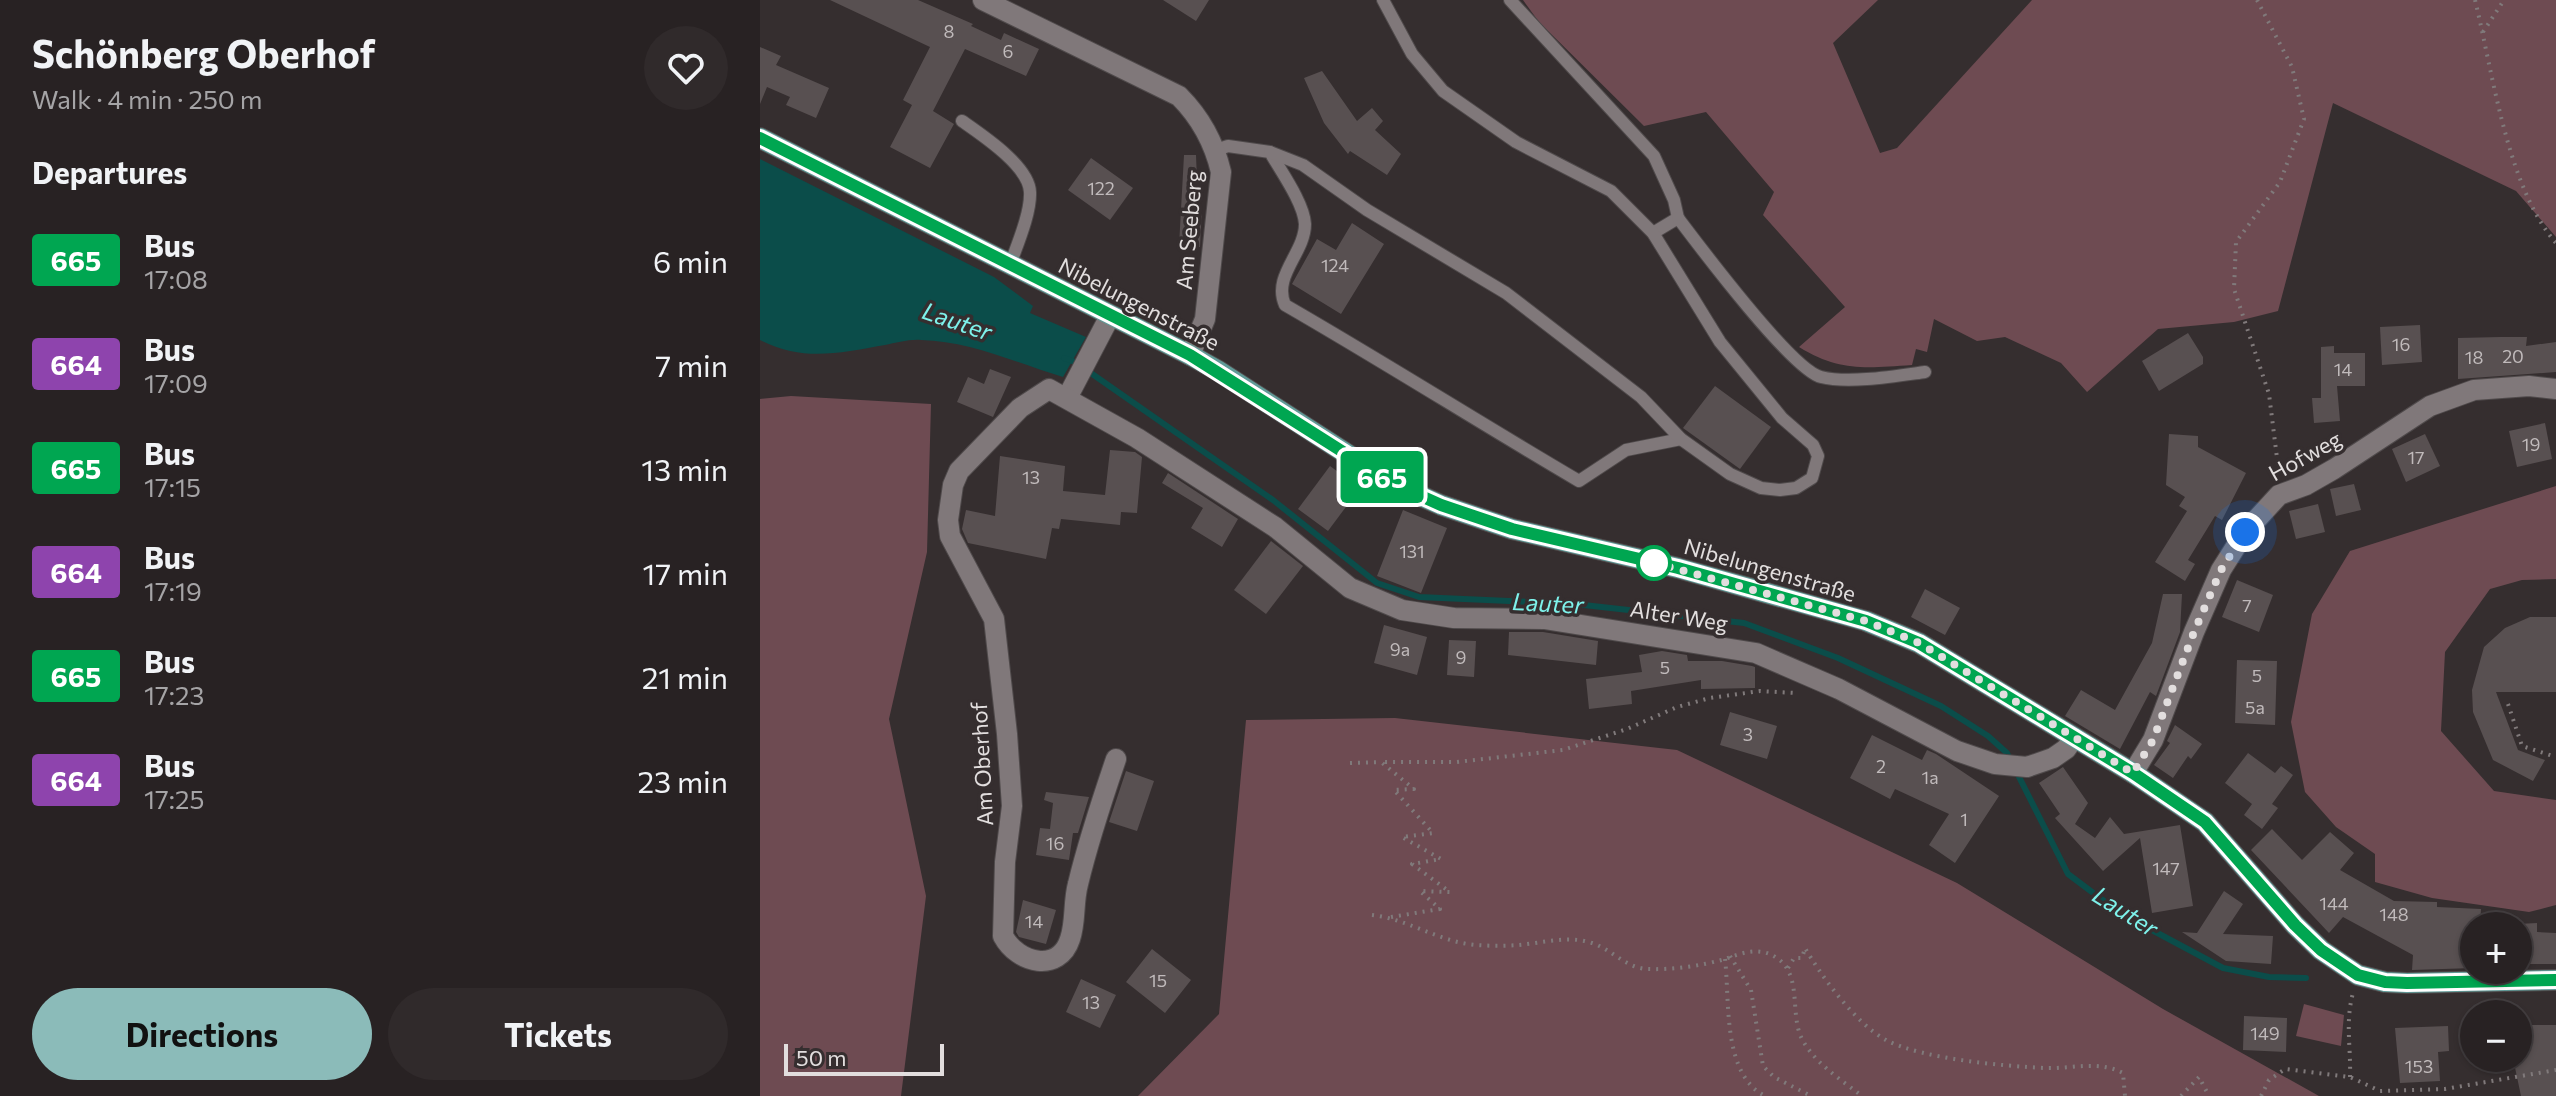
<!DOCTYPE html>
<html lang="en">
<head>
<meta charset="utf-8">
<style>
	body { margin:0; font-family:Commissioner,sans-serif; background:#302a2b; color:#f1f3f6; height:100vh; display:flex; flex-direction:column; font-size:30px; white-space:nowrap }
	* { box-sizing:border-box; margin:0 }
	p { font-size:26px; color:#a5a4a6 }
	.icon { flex:none; width:44px; height:44px; fill:none; stroke:currentColor; stroke-width:2; stroke-linecap:round; stroke-linejoin:round }
	.map { position:relative; flex:1; overflow:hidden }
	.sheet { display:flex; flex-direction:column; background:#282223; width:760px }
	.sheet>* { flex:none }
	.badge { padding:0 16px; border-radius:6px; font-size:28px; line-height:52px }
	.buttons { position:absolute; left:1700px; top:912px; display:grid; gap:16px }
	.buttons a { display:grid; place-items:center; width:72px; height:72px; border-radius:50%; background:#282223; box-shadow:0 2px 6px #0004,0 0 0 2px #443f41; font-size:40px }
	.scale { position:absolute; left:24px; bottom:20px; width:160px; box-sizing:border-box; padding-left:8px; border:4px solid #e2dede; border-top:0; font-size:22px; line-height:28px; white-space:nowrap; color:#e2dede; -webkit-text-stroke:6px #352e2f; paint-order:stroke }
	.you { position:absolute; width:40px; height:40px; margin:-20px; border:6px solid #fff; border-radius:50%; background:#1a73e8; box-shadow:0 0 0 12px #1a73e833 }
	.map>.badge { position:absolute; translate:-50% -50%; box-shadow:0 0 0 4px #fff }
	h2 { padding:0 32px; font-size:30px; line-height:72px }
	.round { display:grid; place-items:center; flex:none; width:84px; height:84px; border-radius:42px; background:#302a2b }
	.summary { display:flex; align-items:center; justify-content:space-between; height:136px; padding:0 32px }
	h1 { font-size:38px; font-weight:700; line-height:60px }
	.button { display:flex; gap:16px; margin-top:auto; padding:16px 32px }
	.button a { flex:1; height:92px; border-radius:48px; background:#8bbbb9; color:#111; font-size:32px; font-weight:700; line-height:92px; text-align:center }
	.button a+a { background:#302a2b; color:#f1f3f6 }
	ul { padding:0; list-style:none }
	li { display:flex; align-items:center; gap:24px; height:104px; padding:0 32px }
	li div { flex:1 }
	li b { display:block; font-size:30px }
	li em { font-style:normal }
	li .badge { min-width:88px; font-weight:700; text-align:center }
	main { display:flex; flex:1; min-height:0 }
	.map>svg:first-child { display:block }
	.green { fill:#6e4b52 }
	.water { fill:#0b4d4a }
	.lines { fill:none; stroke-linecap:round; stroke-linejoin:round }
	.stream { stroke:#0b4d4a; stroke-width:6 }
	.building { fill:#585051 }
	.lane-casing { stroke:#4f4a4b; stroke-width:14 }
	.street-casing { stroke:#4f4a4b; stroke-width:22 }
	.primary-casing { stroke:#4f4a4b; stroke-width:22 }
	.path { stroke:#807a7b; stroke-width:4; stroke-dasharray:2 6; stroke-linecap:butt }
	.lane { stroke:#80787a; stroke-width:12 }
	.street { stroke:#80787a; stroke-width:20 }
	.primary { stroke:#609a97; stroke-width:20 }
	.line-casing { stroke:#fff; stroke-width:18 }
	.line { stroke:#00a651; stroke-width:12 }
	.walk { stroke:#e2dede; stroke-width:8; stroke-dasharray:0 14.4 }
	.stop-dot { fill:#fff; stroke:#00a651; stroke-width:4 }
	.labels { text-anchor:middle; stroke-width:7; stroke-linejoin:round; paint-order:stroke }
	.number-label { font-size:18px; fill:#c0babb }
	.street-label { font-size:22px; fill:#e2dede; stroke:#352e2f }
	.water-label { font-size:24px; font-style:italic; fill:#7ef2eb; stroke:#352e2f }
</style>
</head>
<body>
<main>
<section class="sheet">
<div class="summary"><div><h1>Schönberg Oberhof</h1><p>Walk · 4 min · 250 m</p></div><a class="round"><svg class="icon" aria-label="heart" viewBox="0 0 24 24"><path d="M12 20l-8-8c-3-5 5-10 8-4 3-6 11-1 8 4z"/></svg></a></div>
<h2>Departures</h2>
<ul>
<li><span class="badge" style="background:#00a651;color:#fff">665</span><div><b>Bus</b><p>17:08</p></div><em>6 min</em></li>
<li><span class="badge" style="background:#8e44ad;color:#fff">664</span><div><b>Bus</b><p>17:09</p></div><em>7 min</em></li>
<li><span class="badge" style="background:#00a651;color:#fff">665</span><div><b>Bus</b><p>17:15</p></div><em>13 min</em></li>
<li><span class="badge" style="background:#8e44ad;color:#fff">664</span><div><b>Bus</b><p>17:19</p></div><em>17 min</em></li>
<li><span class="badge" style="background:#00a651;color:#fff">665</span><div><b>Bus</b><p>17:23</p></div><em>21 min</em></li>
<li><span class="badge" style="background:#8e44ad;color:#fff">664</span><div><b>Bus</b><p>17:25</p></div><em>23 min</em></li>
</ul>
<div class="button"><a>Directions</a><a>Tickets</a></div>
</section>
<div class="map">
<svg width="1796" height="1096" viewBox="0 0 1796 1096">
	<rect width="100%" height="100%" fill="#352e2f"/>
	<g class="green">
		<path d="M763 0H1118L1073 43 1120 153 1137 148 1272 0H1796V237L1756 191 1573 103 1518 311 1474 322 1398 329 1327 392 1301 363 1245 337 1217 341 1174 319 1167 352 1156 349 1152 365C1105 368 1080 372 1039 347L1085 307 1003 215 1014 192 946 112 884 126 779 22Z"/>
		<polygon points="31,396 171,404 167,552 129,719 166,896 141,1096 0,1096 0,399"/>
		<polygon points="1796,486 1796,579 1762,580 1730,589 1685,652 1681,731 1734,791 1796,800 1796,905 1769,912 1672,898 1615,882 1615,854 1576,827 1545,792 1531,722 1552,614 1590,551"/>
		<polygon points="635,718 917,750 1197,883 1403,1009 1559,1096 378,1096 459,1014 486,720"/>
		<polygon points="1544,1004 1584,1015 1581,1046 1536,1036"/>
	</g>
	<path class="water" d="M0 159 234 277 273 306 270 313 326 337 303 377C257 363 209 341 161 340 149 339 136 343 125 345 79 353 43 362 0 340Z"/>
	<g class="lines">
		<polyline class="stream" points="304,358 315,362 513,500 617,583 659,597 815,604 984,623 1078,658 1181,706 1228,736 1247,753 1308,874 1360,913 1463,968 1509,977 1546,978"/>
	</g>
	<g class="building">
		<polygon points="70,0 158,0 213,24 211,26 241,40 244,33 279,49 266,76 205,49 173,111 194,124 170,168 130,147 152,105 143,100 170,47"/>
		<polygon points="403,0 449,0 436,21"/>
		<polygon points="0,47 21,56 16,65 69,88 56,118 26,105 30,97 7,87 0,104"/>
		<polygon points="562,71 597,121 612,108 623,121 615,130 641,154 627,175 590,151 588,154 564,123 544,78"/>
		<polygon points="424,155 436,155 438,206 442,206 440,247 419,246"/>
		<polygon points="331,158 373,188 350,220 308,190"/>
		<polygon points="592,223 624,244 581,314 532,284 557,239 576,250"/>
		<polygon points="1660,325 1662,362 1622,365 1620,327"/>
		<polygon points="1428,333 1443,357 1443,364 1399,391 1382,361"/>
		<polygon points="1741,337 1767,337 1766,346 1796,342 1796,372 1698,379 1698,338"/>
		<polygon points="1574,346 1574,353 1605,353 1605,386 1577,386 1580,421 1554,423 1552,398 1561,398 1561,347"/>
		<polygon points="230,369 251,377 233,417 197,402 208,377 224,384"/>
		<polygon points="955,386 1011,427 980,469 923,428"/>
		<polygon points="1785,423 1792,459 1757,467 1749,431"/>
		<polygon points="1409,434 1438,436 1438,447 1486,473 1462,520 1455,516 1428,560 1435,564 1425,581 1395,562 1427,511 1419,506 1425,497 1406,485"/>
		<polygon points="1665,434 1680,466 1646,482 1632,449"/>
		<polygon points="350,450 375,452 382,457 377,513 361,512 360,525 301,519 299,529 292,528 286,559 208,543 202,529 206,510 235,516 240,456 305,466 303,491 345,495"/>
		<polygon points="570,466 600,488 568,531 538,509"/>
		<polygon points="408,473 478,519 462,547 431,528 443,508 402,483"/>
		<polygon points="1594,484 1601,510 1576,516 1570,489"/>
		<polygon points="1558,504 1565,532 1536,539 1529,511"/>
		<polygon points="643,510 687,528 661,593 617,576"/>
		<polygon points="511,541 543,566 506,614 474,590"/>
		<polygon points="1477,580 1513,595 1499,632 1462,617"/>
		<polygon points="1165,589 1200,608 1185,635 1151,617"/>
		<polygon points="1403,594 1422,594 1420,632 1396,696 1390,692 1360,749 1305,716 1321,690 1355,710 1392,643"/>
		<polygon points="1770,617 1796,617 1796,692 1736,692 1758,750 1785,760 1773,781 1733,760 1713,712 1712,690 1724,647 1745,628"/>
		<polygon points="624,625 667,637 657,675 614,663"/>
		<polygon points="749,632 783,632 838,641 836,665 748,655"/>
		<polygon points="689,640 716,641 714,677 687,675"/>
		<polygon points="902,651 927,655 928,661 962,661 992,666 995,667 995,688 941,689 941,680 871,691 872,704 829,709 826,679 882,672 879,655"/>
		<polygon points="1477,660 1517,661 1515,725 1475,723"/>
		<polygon points="970,712 1017,726 1007,759 960,745"/>
		<polygon points="1415,725 1442,744 1431,759 1428,756 1413,778 1394,765 1410,743 1407,741"/>
		<polygon points="1112,735 1162,760 1167,750 1176,754 1239,796 1195,863 1169,845 1189,814 1135,789 1130,799 1090,778"/>
		<polygon points="1488,753 1515,773 1521,766 1533,775 1512,804 1518,808 1502,829 1484,815 1492,804 1465,783"/>
		<polygon points="1303,767 1328,803 1315,824 1335,838 1350,817 1364,834 1420,825 1433,906 1392,913 1380,838 1343,871 1295,818 1300,814 1279,783"/>
		<polygon points="366,771 394,781 377,831 349,822"/>
		<polygon points="286,792 329,797 318,833 313,833 309,860 276,855 280,828 290,829 293,803 284,800"/>
		<polygon points="1512,829 1542,860 1570,832 1594,853 1580,870 1634,901 1677,902 1677,907 1721,909 1720,926 1714,926 1714,968 1652,970 1653,955 1583,917 1569,933 1491,850"/>
		<polygon points="1464,891 1483,904 1463,934 1513,936 1511,964 1466,961 1422,932 1437,933"/>
		<polygon points="263,900 296,910 286,944 259,937 256,932"/>
		<polygon points="1777,923 1777,932 1796,933 1796,964 1768,964 1768,953 1758,953 1758,924"/>
		<polygon points="392,949 431,980 405,1013 366,982"/>
		<polygon points="321,979 356,995 340,1028 306,1012"/>
		<polygon points="1484,1016 1527,1018 1526,1052 1483,1050"/>
		<polygon points="1758,1025 1796,1025 1796,1096 1761,1096 1753,1058 1758,1058"/>
		<polygon points="1688,1026 1689,1051 1678,1052 1680,1081 1640,1083 1635,1028"/>
	</g>
	<g class="lines">
		<defs>
			<g id="lane">
				<polyline points="750,0 894,156 914,200 918,218 893,233"/>
				<path d="M202 121C222 135 269 166 270 192 271 213 257 245 250 265"/>
				<path d="M456 150 468 146 510 152C520 170 544 203 545 224 545 253 512 276 525 305 624 362 720 423 819 481L866 450 921 439"/>
				<polyline points="510,152 543,165 607,210 746,293 881,397 921,439 970,474 1001,488 1020,490 1036,488 1052,478 1058,456 1053,445 1022,418 960,342 893,233 851,191 756,142 683,91 652,54 623,0"/>
				<path d="M918 218C940 247 1032 370 1061 377 1089 384 1136 376 1165 372"/>
			</g>
			<g id="street">
				<path d="M223 0 419 96C441 118 454 142 461 172L445 319 430 355"/>
				<polyline points="307,398 350,316"/>
				<path d="M356 759C342 800 328 842 318 884 313 902 316 922 310 939 299 973 258 964 243 936L245 862 252 806 247 734 234 619 190 536 188 520 193 485 199 471 260 408 289 389 377 438 515 527 590 588 642 610 694 618 784 619 996 653 1079 689 1197 751 1235 764 1267 767 1293 758 1306 749 1314 738"/>
				<polyline points="1373,773 1393,740 1434,632 1461,570 1485,532 1519,495 1546,485 1574,469 1670,406 1714,390 1769,386 1796,389"/>
			</g>
			<polyline id="primary" points="0,138 430,355 457,370 632,483 681,505 752,529 918,568 1106,621 1159,643 1373,773 1445,822 1535,925 1561,950 1598,975 1625,982 1647,983 1796,980"/>
		</defs>
		<use href="#lane" class="lane-casing"/>
		<use href="#street" class="street-casing"/>
		<use href="#primary" class="primary-casing"/>
		<g class="path">
			<polyline points="1497,0 1532,67 1544,119 1520,182 1476,242 1474,289 1509,394 1519,474"/>
			<path d="M1715 0C1733 73 1747 187 1796 243"/>
			<polyline points="1723,32 1744,0"/>
			<polyline points="1748,704 1762,746 1796,757"/>
			<polyline points="590,763 621,762"/>
			<path d="M612 915C648 919 679 942 716 945 730 946 745 946 759 945 782 943 809 935 832 943 851 949 865 967 886 969 911 970 941 966 965 959 982 953 999 946 1017 958 1042 975 1030 1012 1041 1037 1053 1062 1080 1079 1102 1096"/>
			<polyline points="631,917 680,909 660,891 690,892 652,864 681,859 642,837 673,833 634,790 654,789 621,762 697,762 803,750 867,729 917,707 950,698 1000,691 1035,693"/>
			<polyline points="970,956 991,990 1003,1066 1014,1077 1051,1096"/>
			<path d="M965 959C970 1001 962 1074 1005 1096"/>
			<path d="M1028 968 1034 958H1042L1045 948C1062 977 1096 1024 1126 1040 1162 1059 1243 1066 1285 1068 1312 1069 1338 1060 1363 1073L1365 1096"/>
			<path d="M1590 1077C1591 1047 1585 1022 1593 993"/>
			<polyline points="1421,1096 1439,1077 1449,1096"/>
			<polyline points="1501,1096 1509,1080 1525,1069 1590,1077 1620,1091 1685,1089 1796,1070"/>
		</g>
		<use href="#lane" class="lane"/>
		<use href="#street" class="street"/>
		<use href="#primary" class="primary"/>
	</g>
	<g class="lines">
		<defs>
			<polyline id="line" points="0,138 430,355 632,483 681,505 752,529 918,568 1106,621 1159,643 1373,773 1445,822 1535,925 1561,950 1598,975 1625,982 1647,983 1796,980"/>
		</defs>
		<use href="#line" class="line-casing"/>
		<use href="#line" class="line"/>
		<polyline class="walk" points="894,563 888,561 1106,621 1159,643 1373,773 1393,740 1434,632 1461,570 1485,532"/>
	</g>
	<circle class="stop-dot" cx="894" cy="563" r="16"/>
	<g class="labels">
		<g class="number-label">
			<text x="189" y="38">8</text>
			<text x="248" y="58">6</text>
			<text x="341" y="195">122</text>
			<text x="575" y="272">124</text>
			<text x="1641" y="351">16</text>
			<text x="1753" y="363">20</text>
			<text x="1714" y="364">18</text>
			<text x="1583" y="376">14</text>
			<text x="1771" y="451">19</text>
			<text x="1656" y="464">17</text>
			<text x="271" y="484">13</text>
			<text x="652" y="558">131</text>
			<text x="1487" y="612">7</text>
			<text x="640" y="656">9a</text>
			<text x="701" y="664">9</text>
			<text x="905" y="674">5</text>
			<text x="1497" y="682">5</text>
			<text x="1495" y="714">5a</text>
			<text x="988" y="741">3</text>
			<text x="1121" y="773">2</text>
			<text x="1170" y="784">1a</text>
			<text x="1204" y="826">1</text>
			<text x="295" y="850">16</text>
			<text x="1406" y="875">147</text>
			<text x="1574" y="910">144</text>
			<text x="1634" y="921">148</text>
			<text x="274" y="928">14</text>
			<text x="398" y="987">15</text>
			<text x="331" y="1009">13</text>
			<text x="1505" y="1040">149</text>
			<text x="1659" y="1073">153</text>
		</g>
		<g class="street-label">
			<text transform="translate(429 230) rotate(-85)" y="8">Am Seeberg</text>
			<text transform="translate(379 304) rotate(27)" y="8">Nibelungenstraße</text>
			<text transform="translate(1545 456) rotate(-29)" y="8">Hofweg</text>
			<text transform="translate(1010 570) rotate(16)" y="8">Nibelungenstraße</text>
			<text transform="translate(919 616) rotate(9)" y="8">Alter Weg</text>
			<text transform="translate(222 764) rotate(-93)" y="8">Am Oberhof</text>
		</g>
		<g class="water-label">
			<text transform="translate(197 322) rotate(19)" y="8">Lauter</text>
			<text transform="translate(788 604) rotate(3)" y="8">Lauter</text>
			<text transform="translate(1365 912) rotate(32)" y="8">Lauter</text>
		</g>
	</g>
</svg>
<div class="buttons">
<a>+</a>
<a>−</a>
</div>
<div class="scale">50 m</div>
<div class="you" style="left:1485px;top:532px"></div>
<b class="badge" style="left:622px;top:477px;background:#00a651;color:#fff">665</b>
</div>
</main>
</body>
</html>
